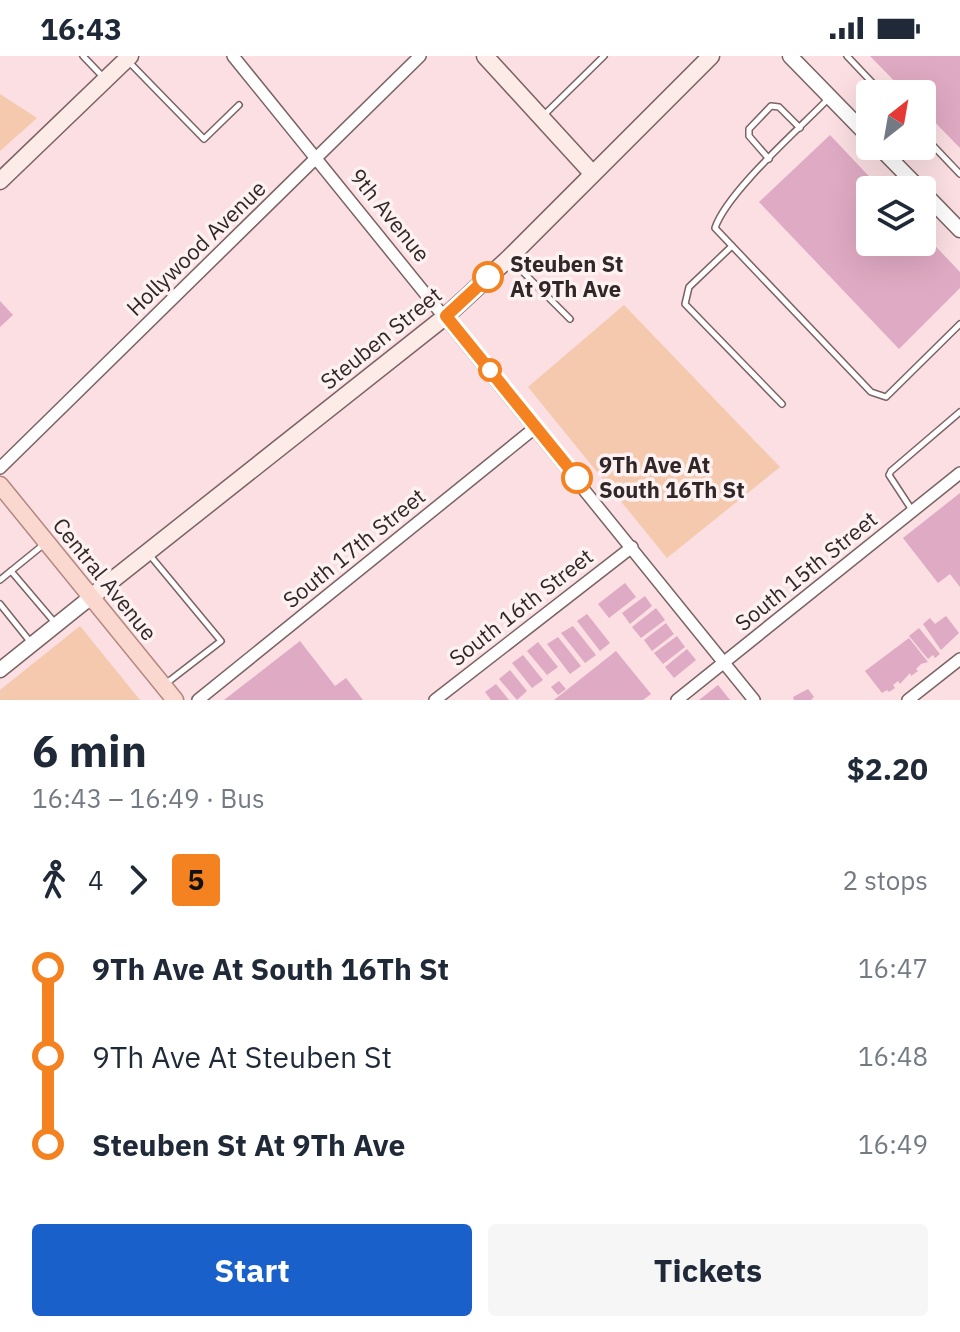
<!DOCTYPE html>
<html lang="en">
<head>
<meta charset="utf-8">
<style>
	body { margin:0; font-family:"IBM Plex Sans",sans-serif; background:#f6f6f7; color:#1f2937; height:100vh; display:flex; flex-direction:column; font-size:30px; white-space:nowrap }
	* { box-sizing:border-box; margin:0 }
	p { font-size:26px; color:#747a83 }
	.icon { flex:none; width:44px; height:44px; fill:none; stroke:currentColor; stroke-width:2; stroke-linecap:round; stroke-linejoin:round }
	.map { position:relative; height:644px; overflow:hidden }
	.panel { display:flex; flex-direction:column; background:#fff; flex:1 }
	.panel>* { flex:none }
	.badge { padding:0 16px; border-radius:6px; font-size:28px; line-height:52px }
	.needle { width:52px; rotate:31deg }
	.fabs { position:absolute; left:856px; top:24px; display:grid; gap:16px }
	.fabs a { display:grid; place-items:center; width:80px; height:80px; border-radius:8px; background:#fff; box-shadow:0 8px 32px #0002; font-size:40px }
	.map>.badge { position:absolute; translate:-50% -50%; box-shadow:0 0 0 4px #fff }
	.legs { display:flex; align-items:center; gap:12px; height:88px; padding:0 32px; font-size:26px }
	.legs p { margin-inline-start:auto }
	.headline { display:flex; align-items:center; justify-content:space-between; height:136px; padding:0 32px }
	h1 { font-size:44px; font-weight:700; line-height:60px }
	.cta { display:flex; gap:16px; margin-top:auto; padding:16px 32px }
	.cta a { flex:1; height:92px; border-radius:8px; background:#1a60cb; color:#fff; font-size:32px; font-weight:700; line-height:92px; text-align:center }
	.cta a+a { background:#f6f6f7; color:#1f2937 }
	ul { padding:0 32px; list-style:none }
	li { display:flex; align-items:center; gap:28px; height:88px; font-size:30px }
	li i { display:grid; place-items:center; width:12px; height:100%; margin:0 10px; background:currentColor }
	li i::after { content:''; width:20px; height:20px; margin:-10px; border:6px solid; border-radius:50%; background:#fff }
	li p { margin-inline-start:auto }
	li:first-child i { background:linear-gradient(#0000 50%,currentColor 0) }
	li:last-child i { background:linear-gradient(currentColor 50%,#0000 0) }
	.status { display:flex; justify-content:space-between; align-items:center; height:56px; padding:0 40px; background:#fff; direction:ltr }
	.status svg { height:22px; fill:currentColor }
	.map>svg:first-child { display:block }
	.green { fill:#f4c9ad }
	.building { fill:#dfaac3 }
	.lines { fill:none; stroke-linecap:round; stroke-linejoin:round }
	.service-casing { stroke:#7a6265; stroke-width:8 }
	.minor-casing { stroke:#7a6265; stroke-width:14 }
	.tertiary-casing { stroke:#7a6265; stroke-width:17 }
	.secondary-casing { stroke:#7a6265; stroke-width:19 }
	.primary-casing { stroke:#b28880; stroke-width:19 }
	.service { stroke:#fff; stroke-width:5 }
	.minor { stroke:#fff; stroke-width:11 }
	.tertiary { stroke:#fff; stroke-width:14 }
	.secondary { stroke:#fdebe7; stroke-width:16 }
	.primary { stroke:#fad7cf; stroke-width:16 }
	.line-1-casing { stroke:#fff; stroke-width:18 }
	.line-1 { stroke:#f58220; stroke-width:12 }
	.stop-1-dot { fill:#fff; stroke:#f58220; stroke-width:4 }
	.labels { text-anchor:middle; stroke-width:7; stroke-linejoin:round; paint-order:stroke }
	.street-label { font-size:22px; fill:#312728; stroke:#fdf1f2 }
	.stop-label { font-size:22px; font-weight:bold; fill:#312728; stroke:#fdf1f2; text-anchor:start }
</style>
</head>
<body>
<div class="status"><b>16:43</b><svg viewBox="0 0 49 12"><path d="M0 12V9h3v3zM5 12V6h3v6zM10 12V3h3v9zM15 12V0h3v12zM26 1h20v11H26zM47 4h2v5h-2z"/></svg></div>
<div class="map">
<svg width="960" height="644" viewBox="0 0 960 644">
	<rect width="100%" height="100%" fill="#fbdfe2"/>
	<g class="green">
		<polygon points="0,38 37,62 0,95"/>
		<polygon points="624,249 780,411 667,502 528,331"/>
		<polygon points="80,570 140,644 0,644 0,634"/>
	</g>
	<g class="building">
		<polygon points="870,0 960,0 960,92 922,53 922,38 907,38"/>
		<polygon points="830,79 882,134 870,134 870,186 922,186 922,176 960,216 960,232 899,293 759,146"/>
		<polygon points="0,245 13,259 0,271"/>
		<polygon points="960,437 960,531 950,518 938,527 903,482"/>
		<polygon points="625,527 636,541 609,562 598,548"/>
		<polygon points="645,540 652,550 630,568 622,557"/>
		<polygon points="656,552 665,564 641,582 632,571"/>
		<polygon points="587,558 610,587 600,595 577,565"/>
		<polygon points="946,560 959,577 941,594 923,568 930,562 935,568"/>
		<polygon points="666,567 674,578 652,595 644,584"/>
		<polygon points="573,570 596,599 585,607 561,577"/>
		<polygon points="919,572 940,598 935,602 933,599 928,603 909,580"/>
		<polygon points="677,580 685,591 663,608 654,597"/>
		<polygon points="558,581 581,610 570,618 547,588"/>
		<polygon points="909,582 928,606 921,608 916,613 918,615 911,620 910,617 900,628 898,625 893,629 895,632 889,636 887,634 882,637 865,615"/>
		<polygon points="300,585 335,630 346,622 363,644 224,644"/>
		<polygon points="538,586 558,611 547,619 527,595"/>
		<polygon points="687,593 696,604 674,622 665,611"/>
		<polygon points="616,595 651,638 643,644 554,644"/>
		<polygon points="523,599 543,624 532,632 512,607"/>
		<polygon points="510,614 527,635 517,644 499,623"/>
		<polygon points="559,625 566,633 558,639 551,631"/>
		<polygon points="496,628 509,644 491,644 485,636"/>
		<polygon points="718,629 730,644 699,644"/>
		<polygon points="808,633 814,641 811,644 794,644 793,641"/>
	</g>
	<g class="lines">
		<defs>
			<g id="service">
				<polyline points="83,0 105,23"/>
				<polyline points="847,0 883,38"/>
				<polyline points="130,7 204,83 239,49"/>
				<path d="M828 43C799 73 727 136 715 172L871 336 886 341 960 268"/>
				<polyline points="545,58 604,0"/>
				<polyline points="922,78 960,118"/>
				<polyline points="769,103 749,80 749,73 771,50 779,51 800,72"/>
				<polyline points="732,190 689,231 685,248 782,348"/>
				<polyline points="512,205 570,263"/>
				<polyline points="912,454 889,419 891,415 960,356"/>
				<polyline points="43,489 11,515 56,568"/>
				<polyline points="148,497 221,585 164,629"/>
				<polyline points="0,524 11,515"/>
				<polyline points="0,548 32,588"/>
			</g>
			<g id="minor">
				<polyline points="233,0 754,644"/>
				<polyline points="0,412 420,0"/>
				<polyline points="198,644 536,371"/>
				<polyline points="435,644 632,491"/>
				<polyline points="677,644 960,417"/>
				<polyline points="908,644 960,603"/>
			</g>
			<g id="tertiary">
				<polyline points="790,0 870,82"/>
				<polyline points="878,90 921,134"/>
				<polyline points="922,135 960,174"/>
				<polyline points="0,614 91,541"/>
			</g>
			<g id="secondary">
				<polyline points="485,0 592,117"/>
				<polyline points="0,125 130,0"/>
				<polyline points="91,541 446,260 509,202 711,0"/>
			</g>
			<polyline id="primary" points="0,429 175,644"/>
		</defs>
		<use href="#service" class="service-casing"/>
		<use href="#minor" class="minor-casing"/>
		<use href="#tertiary" class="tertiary-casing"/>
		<use href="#secondary" class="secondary-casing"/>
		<use href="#primary" class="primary-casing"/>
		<use href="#service" class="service"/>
		<use href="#minor" class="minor"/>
		<use href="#tertiary" class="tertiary"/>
		<use href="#secondary" class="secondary"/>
		<use href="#primary" class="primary"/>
	</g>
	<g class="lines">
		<defs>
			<polyline id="line-1" points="488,221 446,260 577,422"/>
		</defs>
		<use href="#line-1" class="line-1-casing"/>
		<use href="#line-1" class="line-1"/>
	</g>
	<g class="stop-1-dot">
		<circle cx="488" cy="221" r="14"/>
		<circle cx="490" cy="314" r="10"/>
		<circle cx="577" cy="422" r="14"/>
	</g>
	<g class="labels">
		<g class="street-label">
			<text transform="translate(390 159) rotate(51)" y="8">9th Avenue</text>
			<text transform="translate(196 192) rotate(-44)" y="8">Hollywood Avenue</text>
			<text transform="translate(381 282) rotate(-39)" y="8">Steuben Street</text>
			<text transform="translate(354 492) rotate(-39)" y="8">South 17th Street</text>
			<text transform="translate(806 515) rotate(-39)" y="8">South 15th Street</text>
			<text transform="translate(105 523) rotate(51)" y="8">Central Avenue</text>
			<text transform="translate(521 551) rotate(-38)" y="8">South 16th Street</text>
		</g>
		<g class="stop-label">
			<text x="510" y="216">Steuben St<tspan x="510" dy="25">At 9Th Ave</tspan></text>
			<text x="599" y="417">9Th Ave At<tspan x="599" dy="25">South 16Th St</tspan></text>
		</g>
	</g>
</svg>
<div class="fabs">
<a><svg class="needle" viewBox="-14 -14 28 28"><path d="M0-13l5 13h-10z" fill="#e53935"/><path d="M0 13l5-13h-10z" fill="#747a83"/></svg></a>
<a><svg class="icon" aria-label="layers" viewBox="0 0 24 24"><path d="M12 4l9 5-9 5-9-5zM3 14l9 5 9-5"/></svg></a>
</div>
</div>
<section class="panel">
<div class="headline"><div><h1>6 min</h1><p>16:43 – 16:49 · Bus</p></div><b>$2.20</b></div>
<div class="legs"><svg class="icon" aria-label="walk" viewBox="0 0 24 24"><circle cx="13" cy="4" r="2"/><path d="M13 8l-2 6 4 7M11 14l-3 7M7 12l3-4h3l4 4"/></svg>4<svg class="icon" aria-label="forward" viewBox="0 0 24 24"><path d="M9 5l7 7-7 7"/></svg><b class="badge" style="background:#f58220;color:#111">5</b><p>2 stops</p></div>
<ul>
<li><i style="color:#f58220"></i><b>9Th Ave At South 16Th St</b><p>16:47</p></li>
<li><i style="color:#f58220"></i><span>9Th Ave At Steuben St</span><p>16:48</p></li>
<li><i style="color:#f58220"></i><b>Steuben St At 9Th Ave</b><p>16:49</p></li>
</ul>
<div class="cta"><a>Start</a><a>Tickets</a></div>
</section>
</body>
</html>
